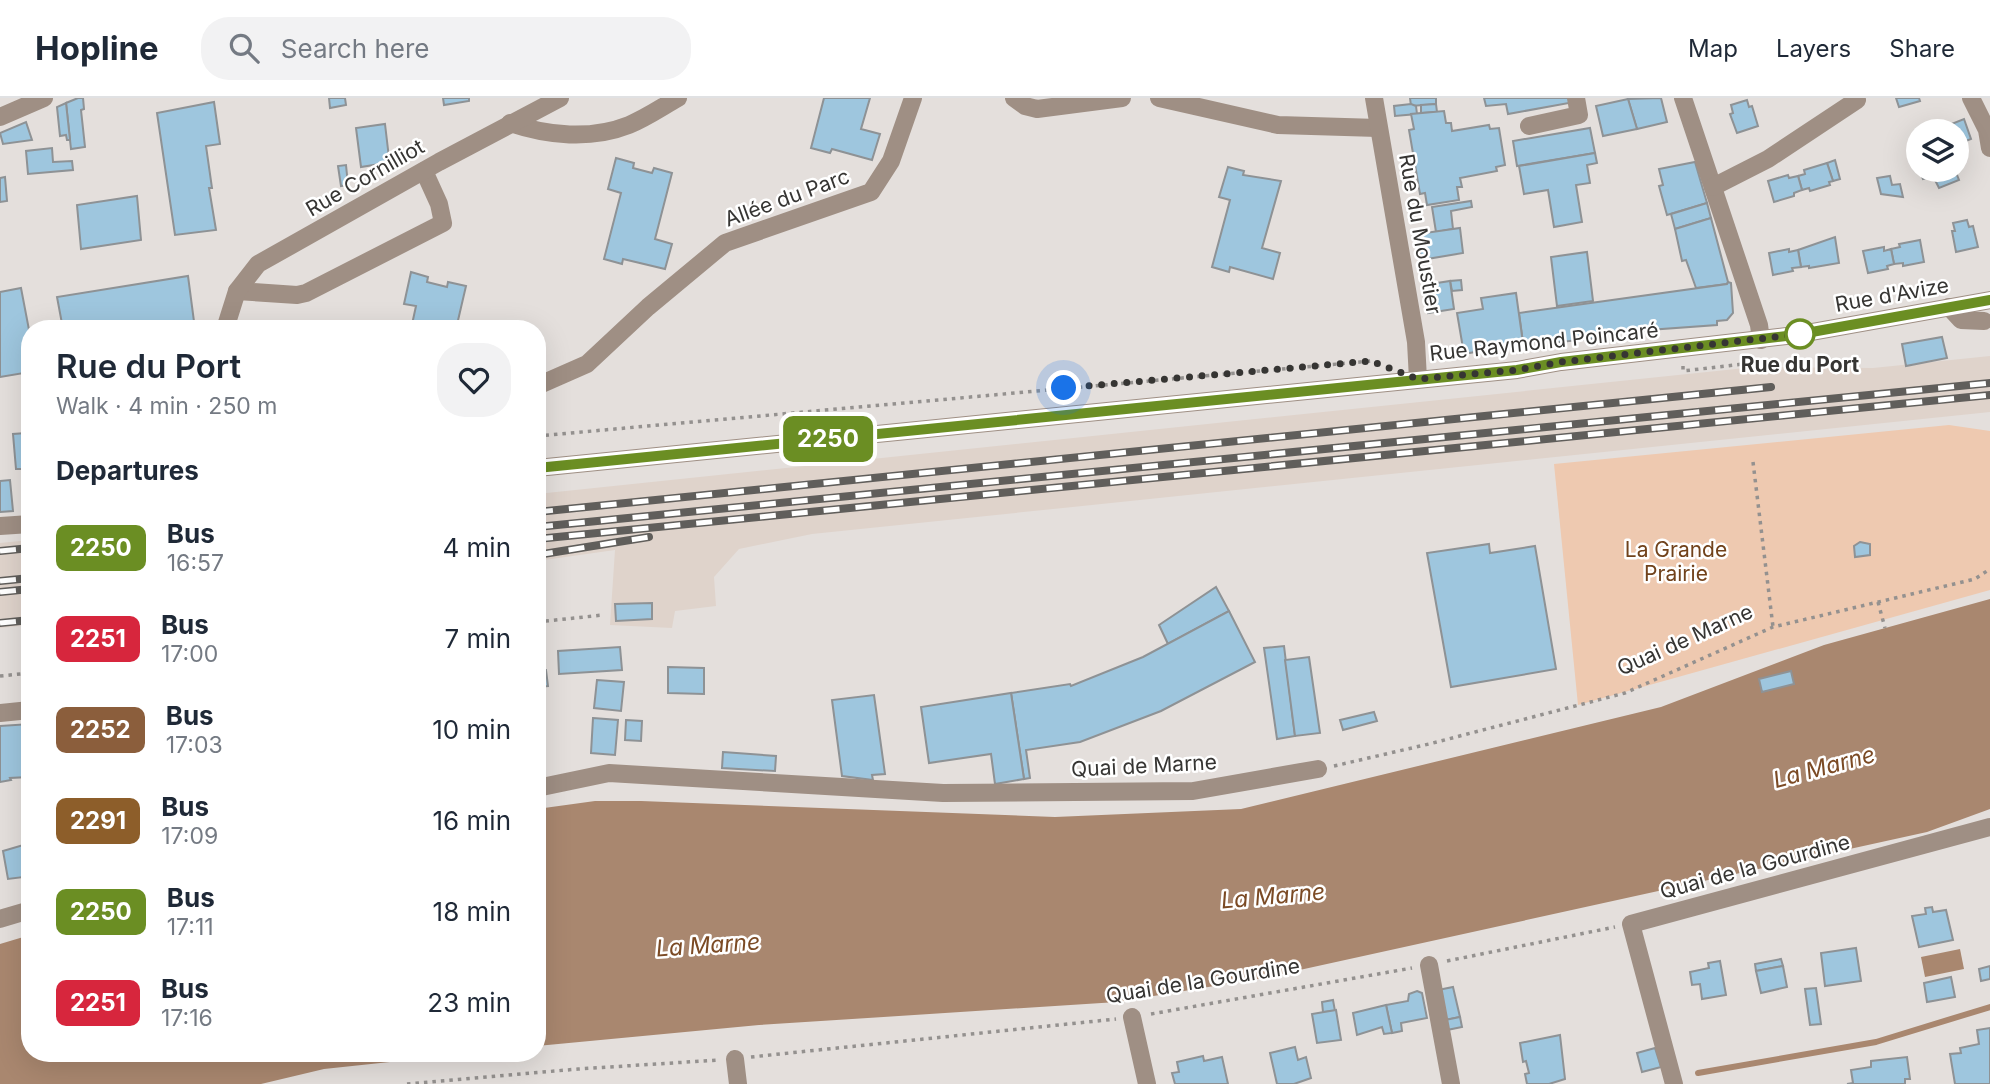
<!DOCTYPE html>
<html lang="en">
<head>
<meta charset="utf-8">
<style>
	body { margin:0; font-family:Inter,sans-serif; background:#f2f2f3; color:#1f2937; height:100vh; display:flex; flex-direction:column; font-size:26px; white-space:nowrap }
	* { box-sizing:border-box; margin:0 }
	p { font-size:23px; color:#747a83 }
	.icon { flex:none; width:38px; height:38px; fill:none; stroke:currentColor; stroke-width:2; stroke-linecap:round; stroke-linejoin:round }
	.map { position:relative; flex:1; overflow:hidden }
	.panel { position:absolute; left:21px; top:222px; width:525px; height:742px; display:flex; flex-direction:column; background:#fff; border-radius:28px; box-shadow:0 7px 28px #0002 }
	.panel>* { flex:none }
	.badge { padding:0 14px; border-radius:10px; font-size:24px; line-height:46px }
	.fabs { position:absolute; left:1906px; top:21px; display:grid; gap:14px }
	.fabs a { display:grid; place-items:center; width:63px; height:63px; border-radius:50%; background:#fff; box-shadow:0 7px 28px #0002; font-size:35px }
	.you { position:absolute; width:35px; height:35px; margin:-18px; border:5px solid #fff; border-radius:50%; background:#1a73e8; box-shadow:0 0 0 10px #1a73e833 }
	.map>.badge { position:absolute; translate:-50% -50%; box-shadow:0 0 0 4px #fff }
	h2 { padding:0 35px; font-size:26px; line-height:63px }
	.round { display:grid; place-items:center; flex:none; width:74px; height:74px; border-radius:28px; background:#f2f2f3 }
	.summary { display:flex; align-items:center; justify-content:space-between; height:119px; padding:0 35px }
	h1 { font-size:33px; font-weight:600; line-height:52px }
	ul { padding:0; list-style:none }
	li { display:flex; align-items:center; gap:21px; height:91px; padding:0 35px }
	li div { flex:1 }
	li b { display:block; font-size:26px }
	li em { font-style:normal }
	li .badge { min-width:77px; font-weight:700; text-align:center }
	header { display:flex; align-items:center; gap:42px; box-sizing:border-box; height:98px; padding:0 35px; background:#fff; border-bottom:2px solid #e0e1e3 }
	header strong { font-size:33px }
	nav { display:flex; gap:38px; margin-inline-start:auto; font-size:24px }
	.search { width:490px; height:63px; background:#f2f2f3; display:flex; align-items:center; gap:18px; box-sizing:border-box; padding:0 24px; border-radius:28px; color:#747a83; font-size:26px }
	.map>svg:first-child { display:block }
	.built { fill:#dfd3cb }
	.green { fill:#eec9b0 }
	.water { fill:#a9876f }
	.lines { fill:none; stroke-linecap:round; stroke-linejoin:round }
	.stream { stroke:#a9876f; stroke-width:6 }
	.building { fill:#9ec6de; stroke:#8e9295; stroke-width:2 }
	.path { stroke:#94918f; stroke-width:3.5; stroke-dasharray:3.5 5; stroke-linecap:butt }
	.minor { stroke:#9f8f84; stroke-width:18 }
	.rail-casing { stroke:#605e5b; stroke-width:8 }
	.rail { stroke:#fff; stroke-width:5; stroke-dasharray:16; stroke-linecap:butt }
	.line-casing { stroke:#fff; stroke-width:16 }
	.line { stroke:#6b8e23; stroke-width:10 }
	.walk { stroke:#363533; stroke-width:7; stroke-dasharray:0 12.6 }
	.stop-dot { fill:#fff; stroke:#6b8e23; stroke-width:3.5 }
	.labels { text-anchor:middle; stroke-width:5; stroke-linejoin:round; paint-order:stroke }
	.street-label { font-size:21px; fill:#363533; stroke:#fff }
	.stop-label { font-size:21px; font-weight:bold; fill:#363533; stroke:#fff }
	.park-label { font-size:21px; fill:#71421b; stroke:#fff }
	.water-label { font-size:23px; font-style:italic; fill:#7b4a24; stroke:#fff }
</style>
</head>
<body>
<header>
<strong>Hopline</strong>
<div class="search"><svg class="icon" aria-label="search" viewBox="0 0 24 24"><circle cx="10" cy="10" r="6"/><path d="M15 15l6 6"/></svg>Search here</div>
<nav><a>Map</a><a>Layers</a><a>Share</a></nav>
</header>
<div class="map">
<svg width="1990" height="986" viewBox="0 0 1990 986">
	<rect width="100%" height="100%" fill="#e4dfdc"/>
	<g class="built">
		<polygon points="1990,258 1990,314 812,436 739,451 714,479 716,508 675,513 672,530 610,527 615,452 537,463 537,396 1755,269 1873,270"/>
		<polygon points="30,442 30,527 0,530 0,445"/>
	</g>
	<polygon class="green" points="1949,327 1990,333 1990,492 1578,607 1554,366"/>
	<g class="water">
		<polygon points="1990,501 1990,711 1927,734 1263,880 1117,904 759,927 537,948 537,711 595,703 641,703 1055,719 1241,711 1661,609 1824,547"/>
		<polygon points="30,837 30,956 465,956 324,971 261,986 0,986 0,846"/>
		<polygon points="1960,851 1964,871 1925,879 1921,859"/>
	</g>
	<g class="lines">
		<polyline class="stream" points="1698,975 1876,944 1990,909"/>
	</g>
	<g class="building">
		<polygon points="78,0 83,0 84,11 81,12 85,49 71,51 66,5"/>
		<polygon points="329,0 345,0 346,7 330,10"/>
		<polygon points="443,0 469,0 469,3 444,7"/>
		<polygon points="824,0 870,0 861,31 880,36 872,62 832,51 830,55 811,50"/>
		<polygon points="1410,0 1436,0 1436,6 1411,8"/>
		<polygon points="1484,0 1569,0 1569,5 1508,16 1506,6 1486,8"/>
		<polygon points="1661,0 1667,24 1637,31 1628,1"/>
		<polygon points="1896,0 1919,0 1920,3 1899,9"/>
		<polygon points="1628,1 1637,31 1603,38 1596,8"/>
		<polygon points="1747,2 1749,9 1752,8 1758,28 1737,35 1730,16 1733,15 1731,7"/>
		<polygon points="214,4 220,46 206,48 212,90 209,90 216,132 175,137 157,15"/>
		<polygon points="66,5 70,42 67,42 66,37 60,38 57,9"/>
		<polygon points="1411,6 1416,8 1417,16 1395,18 1394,8"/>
		<polygon points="1436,6 1437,14 1421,15 1421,7"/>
		<polygon points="1444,13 1446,25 1451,25 1452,33 1489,27 1490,31 1499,30 1505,67 1496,69 1497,73 1460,80 1462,89 1457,89 1459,102 1427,107 1425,95 1420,96 1409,32 1414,31 1411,16"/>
		<polygon points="1964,21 1971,41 1956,47 1956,33 1934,33"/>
		<polygon points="26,24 32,42 3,46 0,35"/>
		<polygon points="385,26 389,60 386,60 386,65 361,69 356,30"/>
		<polygon points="1590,30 1595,55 1517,68 1513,43"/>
		<polygon points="52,50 53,64 72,63 73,72 28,76 26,53"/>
		<polygon points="1595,55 1597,65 1587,67 1590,85 1576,87 1582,124 1554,129 1548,92 1524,96 1519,68"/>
		<polygon points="616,60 634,65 633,70 652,75 654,70 672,75 655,141 672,146 665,171 623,161 622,166 604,161 621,95 608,91"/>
		<polygon points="1835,62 1840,81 1833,83 1827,65"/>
		<polygon points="1695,64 1707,105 1667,117 1659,88 1663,87 1659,71"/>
		<polygon points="1827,65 1833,83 1829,84 1830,87 1810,93 1809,90 1802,92 1798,78 1805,76 1804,72"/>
		<polygon points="346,67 348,87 341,88 338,68"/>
		<polygon points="1228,69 1244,73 1243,77 1281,83 1262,150 1280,155 1273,181 1230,169 1229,174 1212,169 1230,102 1219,99"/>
		<polygon points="1919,72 1955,72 1959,82 1939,90 1933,78 1923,81"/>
		<polygon points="1788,77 1789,80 1798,78 1802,92 1794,95 1794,98 1774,104 1768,83"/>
		<polygon points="1890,78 1892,87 1900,86 1903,99 1881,96 1877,80"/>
		<polygon points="5,79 7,103 0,104 0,80"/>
		<polygon points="137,98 141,142 81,151 77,107"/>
		<polygon points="1471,103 1472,109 1451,113 1453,131 1436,134 1432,109"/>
		<polygon points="1707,105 1711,120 1675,131 1671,116"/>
		<polygon points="1711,120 1728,184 1727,186 1696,190 1686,162 1682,163 1675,131"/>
		<polygon points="1967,122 1969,129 1973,128 1978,149 1956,154 1952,133 1955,133 1953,125"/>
		<polygon points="1460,130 1463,155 1421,162 1418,136"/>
		<polygon points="1835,139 1839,165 1809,170 1809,168 1801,169 1798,152"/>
		<polygon points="1920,142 1924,164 1903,168 1903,165 1894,166 1891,151 1900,149 1899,146"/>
		<polygon points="1884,149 1884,153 1891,151 1894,166 1887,168 1888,171 1868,175 1863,153"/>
		<polygon points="1789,151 1789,154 1798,152 1801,169 1792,170 1793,173 1773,177 1769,155"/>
		<polygon points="1587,154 1593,203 1557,208 1551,159"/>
		<polygon points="411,174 428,179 427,184 447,189 448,184 466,188 456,231 411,231 416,208 404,206"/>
		<polygon points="188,178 195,231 151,231 151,227 128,231 63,231 57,199"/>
		<polygon points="1461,182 1462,192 1452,193 1450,183"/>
		<polygon points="1450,183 1454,211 1428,215 1424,187"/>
		<polygon points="1728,184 1731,185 1733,215 1727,222 1717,223 1717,227 1607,235 1607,239 1551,245 1551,242 1523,245 1519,215 1727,186"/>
		<polygon points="21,190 30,237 30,274 0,279 0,194"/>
		<polygon points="1516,195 1523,245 1464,256 1457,215 1483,211 1481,200"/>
		<polygon points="1942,239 1947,260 1906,268 1902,246"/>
		<polygon points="26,335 29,371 16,371 13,336"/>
		<polygon points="10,382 13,413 0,414 0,383"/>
		<polygon points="1860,444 1870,446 1870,457 1855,459 1854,448"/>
		<polygon points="1489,446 1490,455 1535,448 1556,571 1451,589 1427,455"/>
		<polygon points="1216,489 1229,513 1168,546 1159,527"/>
		<polygon points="652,505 652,521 616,523 615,506"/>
		<polygon points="1229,513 1255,564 1161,613 1080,644 1026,652 1030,680 1024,681 1011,595 1070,586 1071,588 1143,559"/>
		<polygon points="1284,548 1295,638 1277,641 1264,550"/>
		<polygon points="620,549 622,572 559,576 558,553"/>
		<polygon points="1309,559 1320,635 1295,638 1285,562"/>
		<polygon points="668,569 704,570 704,596 668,595"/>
		<polygon points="546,572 548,588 537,589 537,573"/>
		<polygon points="1791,573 1794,586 1762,594 1759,581"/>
		<polygon points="597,582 624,584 621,613 594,610"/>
		<polygon points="1011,595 1024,681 995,686 991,656 929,665 921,609"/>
		<polygon points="874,597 885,676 872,677 873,682 842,678 832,602"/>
		<polygon points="1374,614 1377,623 1343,632 1340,622"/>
		<polygon points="593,620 618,622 615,657 591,655"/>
		<polygon points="626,622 642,623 641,643 625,642"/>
		<polygon points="30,626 29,679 10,680 11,682 0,684 0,628"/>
		<polygon points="723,654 776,658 775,673 722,670"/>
		<polygon points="30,745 30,774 23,775 24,779 8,781 3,753"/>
		<polygon points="1932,809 1933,814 1946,812 1953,842 1919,849 1912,818 1926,816 1925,810"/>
		<polygon points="1856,850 1861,883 1825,888 1821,855"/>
		<polygon points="1781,861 1783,868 1756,873 1755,866"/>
		<polygon points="1720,863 1726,897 1702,901 1700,886 1692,887 1690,874 1709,870 1708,865"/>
		<polygon points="1783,868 1787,889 1761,895 1756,873"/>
		<polygon points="1990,868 1990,881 1981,883 1979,871"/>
		<polygon points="1951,879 1955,899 1927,904 1924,885"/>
		<polygon points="1453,889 1460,919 1445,922 1438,892"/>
		<polygon points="1816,890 1821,926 1810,927 1805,891"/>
		<polygon points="1417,893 1422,895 1427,920 1401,925 1402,933 1392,935 1386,907 1408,903 1409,896"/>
		<polygon points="1333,902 1335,913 1323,914 1322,904"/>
		<polygon points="1386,907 1392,935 1384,936 1382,929 1357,937 1353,915"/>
		<polygon points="1336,912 1341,942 1317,945 1312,916"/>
		<polygon points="1460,919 1462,929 1447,932 1445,922"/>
		<polygon points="1990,930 1990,986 1955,986 1950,956 1961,955 1960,950 1979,946 1977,932"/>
		<polygon points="1560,937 1565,981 1549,986 1527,986 1525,976 1529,975 1526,963 1523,964 1520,945"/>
		<polygon points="1295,949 1298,962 1306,959 1311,980 1294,986 1277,986 1270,955"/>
		<polygon points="1655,950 1661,969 1642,974 1637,955"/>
		<polygon points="1203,958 1204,963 1222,959 1228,986 1175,986 1172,975 1179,974 1177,964"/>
		<polygon points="1907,959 1910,981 1905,981 1905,986 1847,986 1853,985 1851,972 1871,969 1871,963"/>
	</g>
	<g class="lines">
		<g class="path">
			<polyline points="1683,268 1683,273 1743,266 1743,272"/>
			<polyline points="537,338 1371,263 1380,266"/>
			<polyline points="1753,364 1773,529"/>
			<polyline points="1878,504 1885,530"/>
			<polyline points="537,524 603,517"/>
			<polyline points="0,578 30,575"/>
			<polyline points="1334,668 1429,646 1625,595 1773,529 1975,481 1990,471"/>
			<polyline points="1447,863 1615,829"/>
			<polyline points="1151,916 1412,870"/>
			<polyline points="751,959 1116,921"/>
			<polyline points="407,986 578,971 719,962"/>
		</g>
		<g class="minor">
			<polyline points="1014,0 1025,8 1037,11 1122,0"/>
			<polyline points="1159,0 1278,27 1378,30"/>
			<polyline points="1374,0 1416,244 1418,281"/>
			<polyline points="1683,0 1759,227 1761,242"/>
			<polyline points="1971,0 1987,32 1990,50"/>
			<polyline points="0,19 44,0"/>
			<path d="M510 25C548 38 591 42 629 27 646 20 662 9 678 0"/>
			<polyline points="1529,28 1579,17 1576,0"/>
			<polyline points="1713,89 1768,61 1857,2"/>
			<polyline points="237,193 297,197 306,195 443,125 439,106 424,73"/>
			<polyline points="1949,209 1961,222 1984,223"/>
			<polyline points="225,231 237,193 258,166 439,64 560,0"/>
			<polyline points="537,288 587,266 648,209 725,145 871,94 891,63 913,0"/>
			<polyline points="537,370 1517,272 1561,264 1795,237 1990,202"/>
			<polyline points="0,428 30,426"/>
			<polyline points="0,615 30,612"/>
			<polyline points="537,690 609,675 943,695 1193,693 1318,671"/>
			<polyline points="0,821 30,812"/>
			<polyline points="1429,867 1451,986"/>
			<polyline points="1132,919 1147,986"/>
			<polyline points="735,961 738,986"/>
			<polyline points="1674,986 1631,826 1990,729"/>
		</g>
		<defs>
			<g id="rail">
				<polyline points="537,414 1771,289"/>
				<polyline points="537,429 1990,285"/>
				<polyline points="537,441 1990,297"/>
				<polyline points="0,453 30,450"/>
				<polyline points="537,457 649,439"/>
				<polyline points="0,483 30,480"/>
				<polyline points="0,494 30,491"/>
				<polyline points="0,525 30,522"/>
			</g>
		</defs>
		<use href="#rail" class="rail-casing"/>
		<use href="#rail" class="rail"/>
	</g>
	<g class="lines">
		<defs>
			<polyline id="line" points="537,370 1517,272 1561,264 1795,237 1990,202"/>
		</defs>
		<use href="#line" class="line-casing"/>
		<use href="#line" class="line"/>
		<polyline class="walk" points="1064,290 1371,263 1418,281 1517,272 1561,264 1800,236"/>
	</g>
	<circle class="stop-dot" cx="1800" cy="236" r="14"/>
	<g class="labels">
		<g class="street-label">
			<text transform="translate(365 80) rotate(-30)" y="7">Rue Cornilliot</text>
			<text transform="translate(787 100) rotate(-20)" y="7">Allée du Parc</text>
			<text transform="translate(1420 136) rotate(80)" y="7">Rue du Moustier</text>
			<text transform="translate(1892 197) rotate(-10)" y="7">Rue d'Avize</text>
			<text transform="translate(1544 244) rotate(-6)" y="7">Rue Raymond Poincaré</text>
			<text transform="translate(1685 542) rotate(-24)" y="7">Quai de Marne</text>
			<text transform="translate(1144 668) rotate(-3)" y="7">Quai de Marne</text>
			<text transform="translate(1755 769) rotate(-15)" y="7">Quai de la Gourdine</text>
			<text transform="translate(1203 883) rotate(-9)" y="7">Quai de la Gourdine</text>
		</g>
		<g class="stop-label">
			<text x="1800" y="274">Rue du Port</text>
		</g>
		<g class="park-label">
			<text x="1676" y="459">La Grande<tspan x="1676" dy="24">Prairie</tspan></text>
		</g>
		<g class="water-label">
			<text transform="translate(1824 669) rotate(-15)" y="8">La Marne</text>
			<text transform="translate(1273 798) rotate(-5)" y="8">La Marne</text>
			<text transform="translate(708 847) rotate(-4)" y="8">La Marne</text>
		</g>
	</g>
</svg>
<div class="fabs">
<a><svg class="icon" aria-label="layers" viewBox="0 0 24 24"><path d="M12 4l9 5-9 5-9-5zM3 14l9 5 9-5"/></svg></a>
</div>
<div class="you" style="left:1064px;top:290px"></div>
<b class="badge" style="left:828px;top:341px;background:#6b8e23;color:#fff">2250</b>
<section class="panel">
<div class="summary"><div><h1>Rue du Port</h1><p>Walk · 4 min · 250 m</p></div><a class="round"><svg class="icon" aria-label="heart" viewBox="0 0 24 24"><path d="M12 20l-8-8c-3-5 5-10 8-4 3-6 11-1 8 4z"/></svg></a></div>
<h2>Departures</h2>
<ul>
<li><span class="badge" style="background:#6b8e23;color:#fff">2250</span><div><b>Bus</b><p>16:57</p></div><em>4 min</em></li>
<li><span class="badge" style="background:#d7263d;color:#fff">2251</span><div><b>Bus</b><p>17:00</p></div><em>7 min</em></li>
<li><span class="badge" style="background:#8b5e3c;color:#fff">2252</span><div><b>Bus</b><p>17:03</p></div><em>10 min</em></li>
<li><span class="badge" style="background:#8d5e2a;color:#fff">2291</span><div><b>Bus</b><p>17:09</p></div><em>16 min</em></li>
<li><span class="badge" style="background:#6b8e23;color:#fff">2250</span><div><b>Bus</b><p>17:11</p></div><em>18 min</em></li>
<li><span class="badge" style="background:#d7263d;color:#fff">2251</span><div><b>Bus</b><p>17:16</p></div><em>23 min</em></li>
</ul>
</section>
</div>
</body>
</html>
